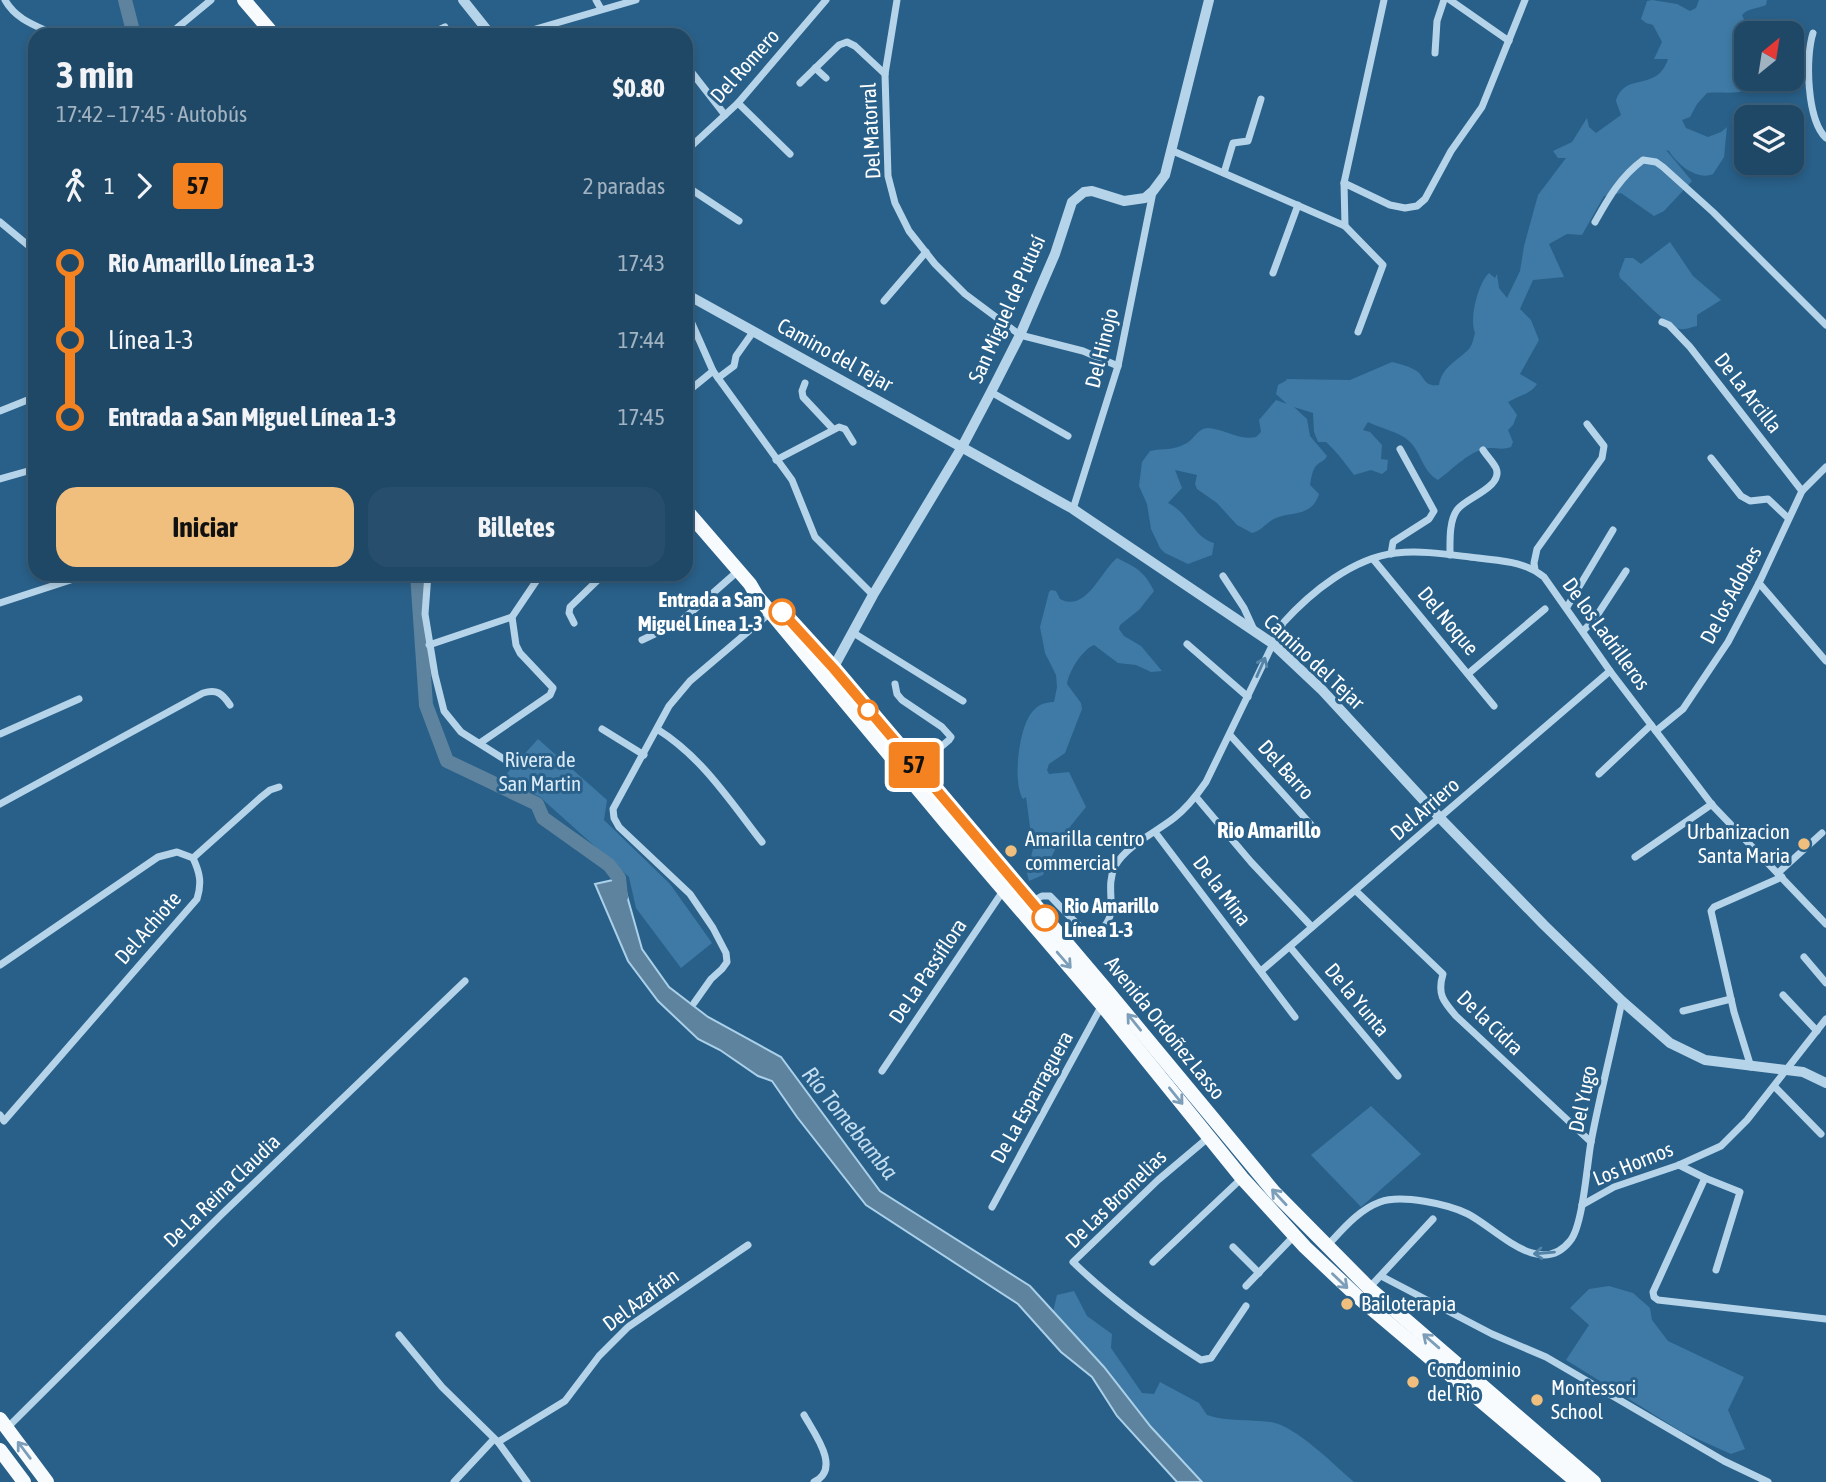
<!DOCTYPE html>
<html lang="es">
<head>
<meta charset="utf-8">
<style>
	body { margin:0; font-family:"Asap Condensed",sans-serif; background:#274f6d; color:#f1f3f6; height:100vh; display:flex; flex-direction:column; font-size:26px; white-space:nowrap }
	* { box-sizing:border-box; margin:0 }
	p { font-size:23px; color:#a1b2c0 }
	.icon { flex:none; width:38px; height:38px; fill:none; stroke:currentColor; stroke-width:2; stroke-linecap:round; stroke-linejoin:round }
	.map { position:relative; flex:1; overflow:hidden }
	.panel { position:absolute; left:28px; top:28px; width:665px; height:553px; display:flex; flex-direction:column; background:#1f4867; border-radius:21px; box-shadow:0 4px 10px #0003,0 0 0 2px #3c607b }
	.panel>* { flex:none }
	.badge { padding:0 14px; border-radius:5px; font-size:24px; line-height:46px }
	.needle { width:46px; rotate:30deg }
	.controls { position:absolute; left:1734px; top:21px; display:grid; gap:14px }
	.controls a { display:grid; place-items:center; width:70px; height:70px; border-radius:14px; background:#1f4867; box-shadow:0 4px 10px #0003,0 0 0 2px #3c607b; font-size:35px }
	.map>.badge { position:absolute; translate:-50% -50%; box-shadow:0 0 0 4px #fff }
	.legs { display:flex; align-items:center; gap:10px; height:77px; padding:0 28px; font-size:23px }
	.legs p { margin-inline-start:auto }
	.overview { display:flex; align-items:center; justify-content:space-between; height:119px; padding:0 28px }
	h1 { font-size:38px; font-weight:700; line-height:52px }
	.action { display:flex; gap:14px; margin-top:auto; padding:14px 28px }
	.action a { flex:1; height:80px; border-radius:21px; background:#f0bf7d; color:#111; font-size:28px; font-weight:700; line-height:80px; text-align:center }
	.action a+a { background:#274f6d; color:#f1f3f6 }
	ul { padding:0 28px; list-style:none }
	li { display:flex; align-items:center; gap:24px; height:77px; font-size:26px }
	li i { display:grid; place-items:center; width:10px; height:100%; margin:0 9px; background:currentColor }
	li i::after { content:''; width:18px; height:18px; margin:-9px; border:5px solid; border-radius:50%; background:#1f4867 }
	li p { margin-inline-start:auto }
	li:first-child i { background:linear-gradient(#0000 50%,currentColor 0) }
	li:last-child i { background:linear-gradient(currentColor 50%,#0000 0) }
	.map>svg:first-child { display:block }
	.green { fill:#3e7aa5 }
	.water { fill:#5e839e; stroke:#abd0e9; stroke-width:2 }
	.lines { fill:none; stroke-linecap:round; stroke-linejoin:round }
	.river { stroke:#5e839e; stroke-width:14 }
	.minor { stroke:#b6d4e9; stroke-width:7 }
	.tertiary { stroke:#b6d4e9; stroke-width:10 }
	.primary { stroke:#f8fbfe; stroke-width:14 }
	.oneway { stroke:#5383a6 }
	.oneway2 { stroke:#7c9eb8 }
	.line-1-casing { stroke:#fff; stroke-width:16 }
	.line-1 { stroke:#f58220; stroke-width:10 }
	.stop-1-dot { fill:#fff; stroke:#f58220; stroke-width:3.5 }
	.poi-dot { fill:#f0bf7d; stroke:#296089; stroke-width:2.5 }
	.labels { text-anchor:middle; stroke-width:6; stroke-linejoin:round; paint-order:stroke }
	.street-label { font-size:21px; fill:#fff; stroke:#296089 }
	.stop-label { font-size:21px; font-weight:bold; fill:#fff; stroke:#296089; text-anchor:end }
	.park-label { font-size:21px; fill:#daebf7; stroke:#296089 }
	.poi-label { font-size:21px; fill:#fff; stroke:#296089; text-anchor:start }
	.neighbourhood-label { font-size:23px; font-weight:bold; fill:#fff; stroke:#296089 }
	.water-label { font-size:23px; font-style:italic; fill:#c2ddf0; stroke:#296089 }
</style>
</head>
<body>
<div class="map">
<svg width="1826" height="1482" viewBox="0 0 1826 1482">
	<rect width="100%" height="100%" fill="#296089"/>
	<g class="green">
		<path d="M1652 0 1677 4 1690 11 1696 8 1699 0H1767L1766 5C1757 9 1748 8 1742 15L1750 33H1746V79H1760C1748 98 1726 91 1707 93L1697 104 1690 117 1682 120 1686 128 1708 137 1721 132 1727 127 1724 157 1713 174C1697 181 1677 164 1669 151L1666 150 1692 181 1664 211 1654 216 1621 193 1604 196 1582 235 1567 234 1549 244 1564 277 1533 280 1520 309 1531 320 1539 340 1520 374 1537 384C1531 394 1518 396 1508 402L1517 415 1513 425 1508 430 1513 442 1511 447C1503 450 1498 448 1489 448 1470 450 1453 469 1438 480 1422 471 1422 453 1409 441 1399 432 1380 428 1368 422L1363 430 1370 432 1382 445 1381 459 1388 460 1387 470 1382 474 1371 470 1354 475C1345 463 1337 452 1326 442H1318L1314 432 1313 413 1294 407 1307 419 1310 436 1327 456C1324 462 1320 461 1316 466 1312 470 1311 480 1310 485L1319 494C1312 517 1293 511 1276 518 1266 522 1262 531 1252 533L1237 525 1217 503 1197 489 1195 484 1197 475 1175 470 1182 488 1168 503C1189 513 1193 537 1214 543L1212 555 1188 564 1165 553 1160 548 1151 529 1147 504 1139 486 1142 462 1150 451C1164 448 1173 451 1187 443 1194 439 1198 428 1208 428 1225 429 1240 441 1256 437L1261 432 1259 420 1276 400 1287 404 1276 394 1278 385 1287 380 1286 379 1350 380 1392 362C1400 364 1408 366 1415 370 1426 376 1422 387 1439 385 1442 367 1457 361 1469 349 1473 344 1473 339 1475 333 1469 319 1478 283 1489 273L1495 278 1497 274 1499 288 1507 298 1520 271 1524 246 1538 195 1566 158H1558L1553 151 1572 142 1587 118 1589 127 1596 133 1621 115 1616 101C1625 71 1657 93 1668 59H1654L1662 42 1653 25 1646 23 1641 19 1647 1Z"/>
		<path d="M1670 242 1693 276 1721 300 1697 315V326C1691 327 1686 330 1680 329 1667 327 1632 288 1620 278L1619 274 1625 258H1633L1641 264Z"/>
		<path d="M1117 558C1137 568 1144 571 1154 591L1139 610 1120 625 1119 629 1124 636 1141 646 1162 671 1151 672 1136 665 1118 663 1094 645C1082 650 1069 671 1067 684L1081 703 1082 709 1065 753 1049 764 1047 770 1049 774 1069 772 1086 807 1060 839 1043 875 1029 881 1027 873 1033 849 1026 797 1023 799C1012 783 1019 723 1034 710 1039 704 1047 702 1054 702L1057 687 1056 675 1045 653 1040 627 1049 592 1051 590 1056 591 1060 599C1086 613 1100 572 1117 558Z"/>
		<polygon points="538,739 607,800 604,820 670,884 712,943 681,968 636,908 629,877 540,797 502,779"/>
		<polygon points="1371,1106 1421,1154 1361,1207 1311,1155"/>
		<polygon points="1609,1286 1633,1293 1650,1308 1652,1320 1668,1341 1744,1377 1728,1410 1745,1449 1731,1454 1682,1432 1566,1360 1589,1325 1570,1308 1589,1289"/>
		<path d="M1074 1291 1087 1316 1112 1334 1111 1348 1142 1393 1154 1394 1160 1382 1199 1403 1207 1415C1228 1422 1249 1419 1271 1422 1296 1426 1334 1465 1354 1482H1201L1147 1428 1052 1316 1057 1295Z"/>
	</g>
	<polygon class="water" points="622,878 642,949 669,987 708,1017 781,1057 880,1191 1030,1286 1104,1367 1151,1427 1202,1482 1177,1482 1117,1416 1092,1377 1061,1352 1018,1304 866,1205 797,1117 772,1081 758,1076 720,1050 698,1039 658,1001 628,961 595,884"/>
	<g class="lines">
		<g class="river">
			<polyline points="125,0 134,35"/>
			<polyline points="417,574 426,705 447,761 537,804 543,818 609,865 619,878 621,897"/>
		</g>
		<g class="minor">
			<path d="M5 0C16 20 37 26 56 35"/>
			<polyline points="596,0 601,9"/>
			<polyline points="897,0 885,74 888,176 895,203 909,231 935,264 965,294 1020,335 1083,351 1118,366"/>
			<polyline points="1450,0 1509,41"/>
			<polyline points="177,28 211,0"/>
			<path d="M1813 33C1805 58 1807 120 1826 138"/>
			<polyline points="428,35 445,27"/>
			<polyline points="515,35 636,0"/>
			<polyline points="1435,53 1437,21 1444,0"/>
			<polyline points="686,65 725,115"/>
			<polyline points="815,68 826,78"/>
			<polyline points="800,83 839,45 847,42 855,46 885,74"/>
			<polyline points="738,103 790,154"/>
			<polyline points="686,151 738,103 826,0"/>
			<polyline points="1173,151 1345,226 1383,265 1358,332"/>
			<polyline points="1224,173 1233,143 1248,141 1261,99"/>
			<polyline points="1344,183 1384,0"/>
			<polyline points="686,186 739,221"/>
			<polyline points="0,222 35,251"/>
			<path d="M1595 222C1608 199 1620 177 1643 160L1656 162 1663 167 1713 212 1826 325"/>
			<polyline points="1345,226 1344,183 1390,205 1405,208 1417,206 1425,199 1451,151 1482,107 1525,0"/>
			<polyline points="1273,273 1298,205"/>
			<polyline points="884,301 926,252"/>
			<polyline points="686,310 713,371 792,480 815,537 873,595"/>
			<polyline points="1662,322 1669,325 1690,347 1802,491"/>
			<polyline points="718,378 734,366 736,356 753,332"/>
			<polyline points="805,383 802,391 803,397 833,429"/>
			<polyline points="991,392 1068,436"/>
			<polyline points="686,393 713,371"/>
			<polyline points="0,411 35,397"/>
			<polyline points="1711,458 1741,496 1750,501 1768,499 1788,518"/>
			<polyline points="776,460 839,427 845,429 853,442"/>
			<polyline points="0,479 35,469"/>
			<polyline points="1073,509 1118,366 1153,192"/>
			<polyline points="1391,554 1393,542 1429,519 1434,511 1400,449"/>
			<path d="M1450 555C1450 541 1449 521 1457 510 1465 498 1504 487 1496 468 1493 462 1487 456 1483 450"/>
			<polyline points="1373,559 1494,706"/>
			<polyline points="1535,570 1534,563 1537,549 1602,458 1604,446 1587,424"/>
			<polyline points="428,574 425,614 435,675 444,711 461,732 515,766"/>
			<polyline points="1223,576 1244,608 1254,630"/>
			<polyline points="1759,583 1826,661"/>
			<polyline points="0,603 89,574"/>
			<polyline points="1567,607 1613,530"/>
			<polyline points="512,617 541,574"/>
			<polyline points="574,623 569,613 570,607 604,574"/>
			<polyline points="1583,631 1594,620 1626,571"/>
			<polyline points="852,632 963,701"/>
			<polyline points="642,640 680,622 738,571"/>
			<polyline points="1187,644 1248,697"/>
			<polyline points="429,645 512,617 516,645 520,653 553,688 550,695 480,743"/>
			<polyline points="1469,673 1545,609"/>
			<polyline points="895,684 897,694 902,700 942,727 951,737 949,740 917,767"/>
			<polyline points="602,729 644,755"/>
			<path d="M657 729C702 757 730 801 762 842"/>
			<polyline points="1656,731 1683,709 1728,642 1759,583 1802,491 1826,467"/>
			<polyline points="0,734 79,699"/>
			<polyline points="1230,735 1315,829"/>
			<polyline points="1599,774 1651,725"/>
			<polyline points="1196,797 1251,862 1312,927"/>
			<path d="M0 804 203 693C217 689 222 693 230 705"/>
			<polyline points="1155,832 1295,1017"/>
			<polyline points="1635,857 1712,804"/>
			<polyline points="193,858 260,798 270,790 279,787"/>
			<polyline points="1778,873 1822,833"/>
			<path d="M1356 891 1443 974C1437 994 1443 1001 1456 1016L1591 1142"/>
			<path d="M1031 902 1042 896H1050L1080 927 1091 932 1099 931C1122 915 1103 891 1115 866 1127 845 1155 833 1174 818 1187 808 1197 795 1206 782L1283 623C1311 592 1353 558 1396 553 1423 550 1451 555 1478 558 1502 561 1524 561 1544 577L1610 671 1713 806 1826 924"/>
			<polyline points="1290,947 1398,1076"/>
			<polyline points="1804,957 1826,983"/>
			<path d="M0 965 158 857 177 852 193 858C200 873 202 883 197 899L4 1121 0 1115"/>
			<polyline points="1261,971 1610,671"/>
			<polyline points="1783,995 1817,1031"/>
			<polyline points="694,1003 711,979 722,969 727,962 726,953 713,928 690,894 619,827 614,818 613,809 669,706 690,681 777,607"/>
			<polyline points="1683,1011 1731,999"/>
			<polyline points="1751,1067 1734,1012 1711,911 1714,907 1782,877"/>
			<polyline points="882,1071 1003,891"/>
			<polyline points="1775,1087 1821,1134"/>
			<path d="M1209 1137 1158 1180 1073 1262C1112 1300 1155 1331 1201 1360L1211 1358 1246 1306"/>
			<polyline points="1679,1165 1705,1178 1740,1192 1716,1270"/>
			<polyline points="1705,1178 1653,1292 1654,1297 1658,1300 1826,1319"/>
			<polyline points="1582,1205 1614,1187 1679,1165 1721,1146 1747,1120 1826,1019"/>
			<polyline points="992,1207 1102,1005"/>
			<path d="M1327 1246C1342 1230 1358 1210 1380 1202 1401 1194 1448 1204 1468 1214 1497 1229 1540 1279 1570 1241 1583 1226 1587 1164 1591 1142 1600 1095 1612 1048 1622 1001"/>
			<polyline points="1233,1247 1259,1273"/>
			<polyline points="1153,1262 1242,1178"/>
			<polyline points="1381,1276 1492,1334 1546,1357 1724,1461 1768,1482"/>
			<polyline points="1246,1286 1294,1236"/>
			<polyline points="1369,1288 1433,1219"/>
			<polyline points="399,1335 442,1387 498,1442 527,1482"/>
			<path d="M804 1415C814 1433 842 1469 814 1482"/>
			<polyline points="7,1428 223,1213 465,981"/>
			<polyline points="498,1442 565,1401 599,1356 628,1327 748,1245"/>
			<polyline points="454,1482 494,1439"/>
		</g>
		<g class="tertiary">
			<polyline points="463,0 491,35"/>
			<polyline points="686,294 1073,509 1272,643 1322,690 1440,818 1544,925 1622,1001 1670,1043 1705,1060 1803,1072 1826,1083"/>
			<polyline points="831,672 873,595 962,447 991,392 1020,335 1055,254 1072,202 1084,192 1092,191 1124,201 1145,198 1153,191 1165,175 1209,0"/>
		</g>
		<g class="primary">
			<polyline points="244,0 274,35"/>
			<polyline points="686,510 750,584 757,596 947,824 1102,1005 1242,1178 1305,1247 1360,1299 1577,1482"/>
			<polyline points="784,615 834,669 1109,993 1274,1192 1369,1288 1594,1482"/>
			<polyline points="0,1419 47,1482"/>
			<polyline points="0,1450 24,1482"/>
		</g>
	</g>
	<defs><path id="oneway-shaft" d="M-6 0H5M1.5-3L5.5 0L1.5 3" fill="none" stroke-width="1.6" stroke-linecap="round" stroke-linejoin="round" transform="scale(1.75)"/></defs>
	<g class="oneway">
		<use href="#oneway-shaft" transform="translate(1261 667) rotate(-66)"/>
		<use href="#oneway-shaft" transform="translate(1544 1253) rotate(175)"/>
	</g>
	<g class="oneway2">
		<use href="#oneway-shaft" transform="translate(1064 960) rotate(49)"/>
		<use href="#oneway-shaft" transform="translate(1134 1022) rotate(-129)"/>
		<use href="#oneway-shaft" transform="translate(1176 1096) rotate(51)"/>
		<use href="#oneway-shaft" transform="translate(1279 1197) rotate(-133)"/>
		<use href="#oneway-shaft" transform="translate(1340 1281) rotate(44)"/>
		<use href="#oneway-shaft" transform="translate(1431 1341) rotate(-139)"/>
		<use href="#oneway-shaft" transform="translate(24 1450) rotate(-127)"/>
	</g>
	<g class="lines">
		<defs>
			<polyline id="line-1" points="782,612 834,669 1045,918"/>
		</defs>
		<use href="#line-1" class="line-1-casing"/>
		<use href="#line-1" class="line-1"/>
	</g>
	<g class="stop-1-dot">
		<circle cx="782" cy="612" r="12"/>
		<circle cx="868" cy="710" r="9"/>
		<circle cx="1045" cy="918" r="12"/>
	</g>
	<g class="poi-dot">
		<circle cx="1804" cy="844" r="7"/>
		<circle cx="1011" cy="851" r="7"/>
		<circle cx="1347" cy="1304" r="7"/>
		<circle cx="1413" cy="1382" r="7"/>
		<circle cx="1537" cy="1400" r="7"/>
	</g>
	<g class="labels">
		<g class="street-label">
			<text transform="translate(745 66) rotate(-48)" y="7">Del Romero</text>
			<text transform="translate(871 131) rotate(-93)" y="7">Del Matorral</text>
			<text transform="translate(1007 309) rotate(-66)" y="7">San Miguel de Putusí</text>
			<text transform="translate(1102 348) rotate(-76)" y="7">Del Hinojo</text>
			<text transform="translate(835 355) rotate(29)" y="7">Camino del Tejar</text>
			<text transform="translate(1748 393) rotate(52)" y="7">De La Arcilla</text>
			<text transform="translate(1731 595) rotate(-62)" y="7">De los Adobes</text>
			<text transform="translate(1448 621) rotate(50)" y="7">Del Noque</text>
			<text transform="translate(1606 634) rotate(54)" y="7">De los Ladrilleros</text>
			<text transform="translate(1314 662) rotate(43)" y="7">Camino del Tejar</text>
			<text transform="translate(1286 770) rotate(48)" y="7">Del Barro</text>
			<text transform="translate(1425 809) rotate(-41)" y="7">Del Arriero</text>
			<text transform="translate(1222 891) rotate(53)" y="7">De la Mina</text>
			<text transform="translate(148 928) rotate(-49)" y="7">Del Achiote</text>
			<text transform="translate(928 971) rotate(-56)" y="7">De La Passiflora</text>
			<text transform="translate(1357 1000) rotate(50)" y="7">De la Yunta</text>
			<text transform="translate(1490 1023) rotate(44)" y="7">De la Cidra</text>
			<text transform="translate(1165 1028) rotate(51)" y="7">Avenida Ordoñez Lasso</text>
			<text transform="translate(1032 1097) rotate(-61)" y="7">De La Esparraguera</text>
			<text transform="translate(1583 1099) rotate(-78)" y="7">Del Yugo</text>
			<text transform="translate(1633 1164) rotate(-22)" y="7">Los Hornos</text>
			<text transform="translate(222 1191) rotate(-44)" y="7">De La Reina Claudia</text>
			<text transform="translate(1116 1199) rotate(-44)" y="7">De Las Bromelias</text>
			<text transform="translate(641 1300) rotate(-37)" y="7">Del Azafrán</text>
		</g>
		<g class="stop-label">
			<text x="763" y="607">Entrada a San<tspan x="763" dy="24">Miguel Línea 1-3</tspan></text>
			<text x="1064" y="913" text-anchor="start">Rio Amarillo<tspan x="1064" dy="24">Línea 1-3</tspan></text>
		</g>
		<g class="park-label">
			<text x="540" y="767">Rivera de<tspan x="540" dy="24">San Martin</tspan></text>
		</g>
		<g class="poi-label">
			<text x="1790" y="839" text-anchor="end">Urbanizacion<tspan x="1790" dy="24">Santa Maria</tspan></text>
			<text x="1025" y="846">Amarilla centro<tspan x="1025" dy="24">commercial</tspan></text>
			<text x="1361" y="1311">Bailoterapia</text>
			<text x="1427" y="1377">Condominio<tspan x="1427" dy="24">del Rio</tspan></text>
			<text x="1551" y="1395">Montessori<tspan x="1551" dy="24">School</tspan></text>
		</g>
		<g class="neighbourhood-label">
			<text x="1269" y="838">Rio Amarillo</text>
		</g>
		<g class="water-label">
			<text transform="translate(850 1123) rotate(51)" y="8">Río Tomebamba</text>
		</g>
	</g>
</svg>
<div class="controls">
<a><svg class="needle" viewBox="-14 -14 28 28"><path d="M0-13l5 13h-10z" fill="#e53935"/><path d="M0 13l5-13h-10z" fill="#a1b2c0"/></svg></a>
<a><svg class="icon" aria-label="layers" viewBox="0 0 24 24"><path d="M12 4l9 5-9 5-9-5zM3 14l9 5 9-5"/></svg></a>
</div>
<b class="badge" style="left:914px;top:765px;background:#f58220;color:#111">57</b>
<section class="panel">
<div class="overview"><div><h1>3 min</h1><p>17:42 – 17:45 · Autobús</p></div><b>$0.80</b></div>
<div class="legs"><svg class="icon" aria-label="walk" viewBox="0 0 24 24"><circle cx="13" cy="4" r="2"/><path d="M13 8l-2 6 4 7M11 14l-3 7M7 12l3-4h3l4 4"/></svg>1<svg class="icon" aria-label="forward" viewBox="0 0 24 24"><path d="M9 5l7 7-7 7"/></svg><b class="badge" style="background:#f58220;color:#111">57</b><p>2 paradas</p></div>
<ul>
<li><i style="color:#f58220"></i><b>Rio Amarillo Línea 1-3</b><p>17:43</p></li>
<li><i style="color:#f58220"></i><span>Línea 1-3</span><p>17:44</p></li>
<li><i style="color:#f58220"></i><b>Entrada a San Miguel Línea 1-3</b><p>17:45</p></li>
</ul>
<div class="action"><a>Iniciar</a><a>Billetes</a></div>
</section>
</div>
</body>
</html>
